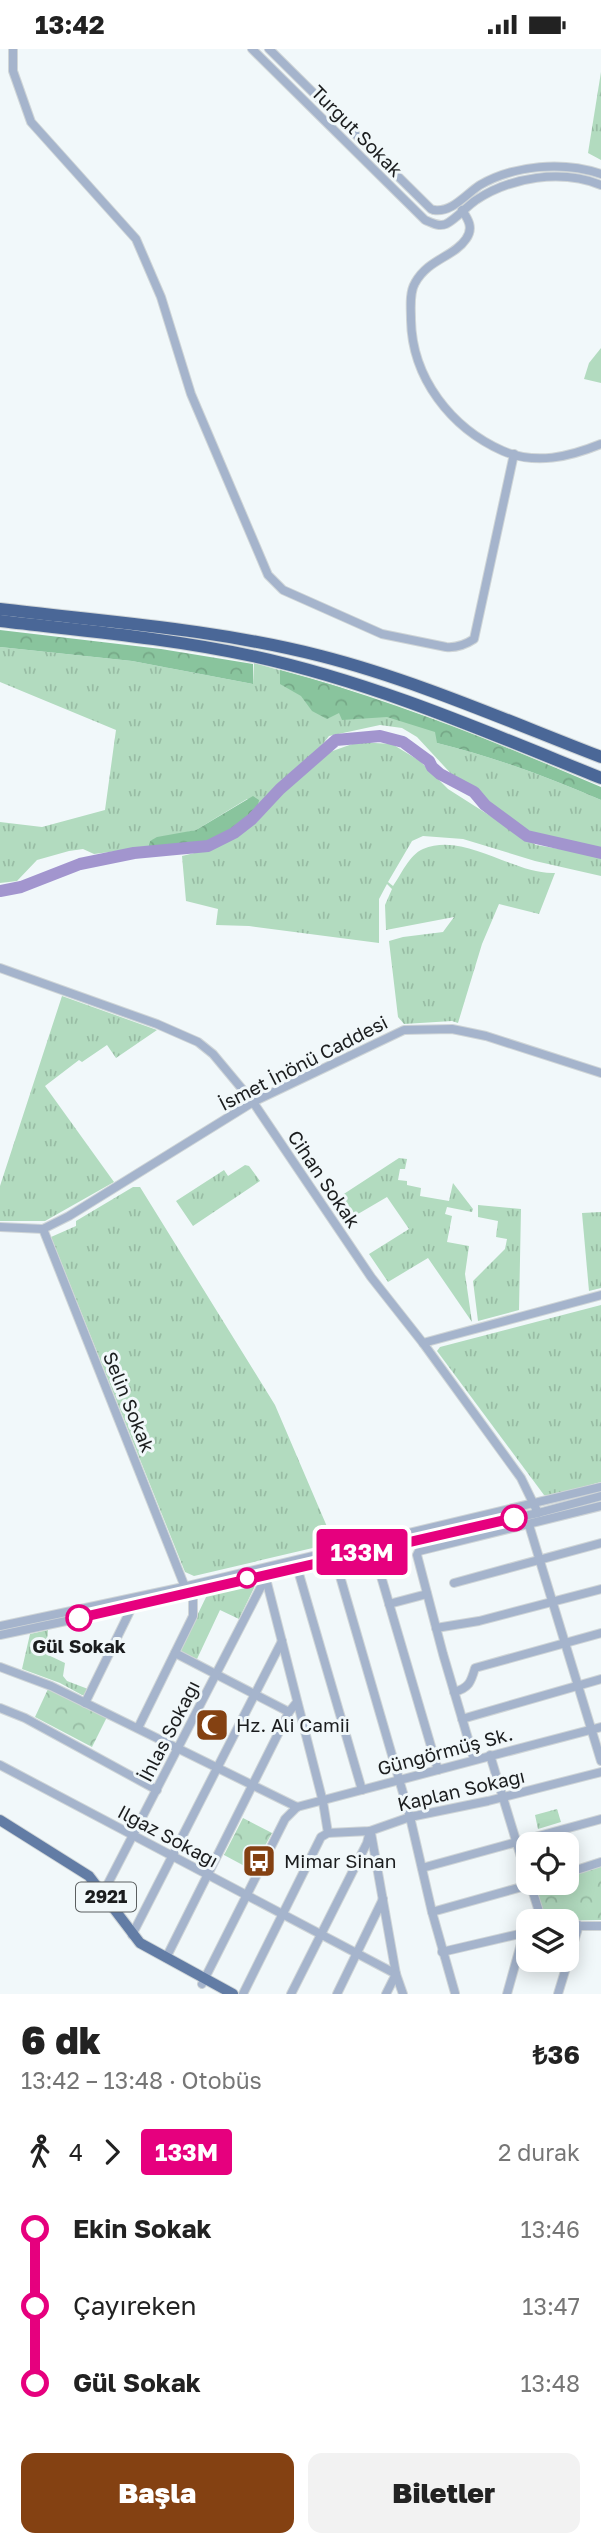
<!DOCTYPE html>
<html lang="tr">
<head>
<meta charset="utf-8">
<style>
	body { margin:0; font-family:"Golos Text",sans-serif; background:#f2f2f2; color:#222; height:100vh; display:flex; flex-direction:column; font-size:26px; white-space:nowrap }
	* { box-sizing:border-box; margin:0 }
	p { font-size:23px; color:#767676 }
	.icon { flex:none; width:38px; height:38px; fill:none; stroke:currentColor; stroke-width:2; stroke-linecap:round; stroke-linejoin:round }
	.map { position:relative; height:1945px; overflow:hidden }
	.side { display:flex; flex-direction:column; background:#fff; flex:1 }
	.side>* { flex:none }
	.badge { padding:0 14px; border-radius:5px; font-size:24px; line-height:46px }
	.fabs { position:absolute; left:516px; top:1783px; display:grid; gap:14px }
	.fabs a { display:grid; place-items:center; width:63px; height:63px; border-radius:14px; background:#fff; box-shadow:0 4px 18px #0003; font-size:35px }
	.map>.badge { position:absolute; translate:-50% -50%; box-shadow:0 0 0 4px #fff }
	.legs { display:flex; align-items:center; gap:10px; height:77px; padding:0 21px; font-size:23px }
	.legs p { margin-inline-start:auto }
	.overview { display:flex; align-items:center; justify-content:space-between; height:119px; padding:0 21px }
	h1 { font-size:38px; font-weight:800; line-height:52px }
	.cta { display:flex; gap:14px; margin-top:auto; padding:14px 21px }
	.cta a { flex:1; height:80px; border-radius:14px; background:#844112; color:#fff; font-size:28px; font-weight:800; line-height:80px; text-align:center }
	.cta a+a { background:#f2f2f2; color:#222 }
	ul { padding:0 21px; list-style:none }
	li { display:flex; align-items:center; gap:24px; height:77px; font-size:26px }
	li i { display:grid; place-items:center; width:10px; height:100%; margin:0 9px; background:currentColor }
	li i::after { content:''; width:18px; height:18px; margin:-9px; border:5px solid; border-radius:50%; background:#fff }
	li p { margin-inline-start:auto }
	li:first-child i { background:linear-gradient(#0000 50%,currentColor 0) }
	li:last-child i { background:linear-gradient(currentColor 50%,#0000 0) }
	.status { display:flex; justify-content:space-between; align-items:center; height:49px; padding:0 35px; background:#fff; direction:ltr }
	.status svg { height:19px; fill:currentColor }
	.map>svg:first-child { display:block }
	.grass { fill:url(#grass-tufts) }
	.forest { fill:url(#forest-crowns) }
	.park { fill:url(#park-crowns) }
	.garden { fill:#b2dbbf }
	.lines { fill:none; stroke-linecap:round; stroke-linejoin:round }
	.river { stroke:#a295ce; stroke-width:12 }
	.minor-casing { stroke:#cfd5d7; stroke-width:10 }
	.major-casing { stroke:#cfd5d7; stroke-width:12 }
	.highway-casing { stroke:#cfd5d7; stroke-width:14 }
	.minor { stroke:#a5b4cc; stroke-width:8 }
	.major { stroke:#627ca5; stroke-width:10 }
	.highway { stroke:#4a6797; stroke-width:12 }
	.line-1-casing { stroke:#fff; stroke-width:16 }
	.line-1 { stroke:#e6007e; stroke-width:10 }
	.stop-1-dot { fill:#fff; stroke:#e6007e; stroke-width:3.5 }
	.labels { text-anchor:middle; stroke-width:6; stroke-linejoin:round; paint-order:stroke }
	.shield { fill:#f1f8fa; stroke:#5b5f60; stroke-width:2 }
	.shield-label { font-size:18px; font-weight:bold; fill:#1b1d1e }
	.street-label { font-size:19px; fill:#1b1d1e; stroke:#f1f8fa }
	.stop-label { font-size:19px; font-weight:bold; fill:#1b1d1e; stroke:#f1f8fa }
	.poi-label { font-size:19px; fill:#1b1d1e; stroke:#f1f8fa; text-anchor:start }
</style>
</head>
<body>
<div class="status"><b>13:42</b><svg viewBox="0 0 49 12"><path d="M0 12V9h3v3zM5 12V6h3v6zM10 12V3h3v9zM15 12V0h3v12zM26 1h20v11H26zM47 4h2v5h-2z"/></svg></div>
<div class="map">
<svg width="601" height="1945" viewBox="0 0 601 1945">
	<defs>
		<pattern id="grass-tufts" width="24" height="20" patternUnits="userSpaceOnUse" patternTransform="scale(1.75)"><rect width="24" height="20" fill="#b2dbbf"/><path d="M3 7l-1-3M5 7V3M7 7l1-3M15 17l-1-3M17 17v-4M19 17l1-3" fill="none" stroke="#98bca4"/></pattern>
		<pattern id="forest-crowns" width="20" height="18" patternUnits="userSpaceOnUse" patternTransform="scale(1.75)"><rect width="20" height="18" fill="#89c49d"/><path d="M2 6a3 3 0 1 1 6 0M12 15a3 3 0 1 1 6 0" fill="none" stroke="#76a887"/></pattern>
		<pattern id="park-crowns" width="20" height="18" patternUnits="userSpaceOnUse" patternTransform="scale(1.75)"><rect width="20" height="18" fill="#b2dbbf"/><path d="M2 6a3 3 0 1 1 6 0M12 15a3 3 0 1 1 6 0" fill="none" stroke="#98bca4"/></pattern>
	</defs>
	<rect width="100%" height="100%" fill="#f1f8fa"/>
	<g class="grass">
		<polygon points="601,23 601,111 588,104"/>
		<path d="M0 598 132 612 253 635 254 614 333 636 438 672 437 694C494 708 548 728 601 751V801L531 786 477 743 456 730 417 688 402 679 380 676 329 687 315 705 259 758 258 751 247 750 196 781 150 792 148 798 94 805 83 800 69 802 37 811 17 832 0 834V773L42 778 105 761 116 681 0 633Z"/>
		<path d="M358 693 392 695 420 712 448 740 536 796 601 807V827L535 812 463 790 423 787 412 792 388 833 393 837C401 826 409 806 423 800 465 782 513 826 555 824L539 865 499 855 482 895 458 974 452 972 404 975 398 968 389 892 403 888 443 883 454 868 386 881 385 856 392 840 387 835 379 850V894L249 877 216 876 218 860 186 852 182 807 215 799 257 773 280 745 324 705Z"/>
		<polygon points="62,947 157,981 116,1009 107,996 82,1013 79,1011 45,1037 114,1133 45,1172 0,1172 0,1137"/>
		<polygon points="399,1109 407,1110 405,1120 400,1120 398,1131 407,1132 407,1136 421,1139 420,1147 449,1152 453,1134 473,1160 472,1163 447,1158 445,1165 452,1167 447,1193 469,1197 465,1225 472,1273 428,1209 388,1233 369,1205 409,1180 387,1148 346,1172 333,1152"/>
		<polygon points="245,1116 249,1117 260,1132 193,1177 176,1152 224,1121 228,1127"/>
		<polygon points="133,1138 140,1138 275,1356 334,1494 194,1527 185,1523 51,1188 76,1177 76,1172"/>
		<polygon points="478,1156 521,1160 519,1261 478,1272 473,1232 505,1200 507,1190 496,1188 498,1172 478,1168"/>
		<polygon points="601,1163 601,1239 589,1242 582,1164"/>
		<polygon points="601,1256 601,1433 550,1447 544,1446 437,1302 440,1298"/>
		<polygon points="249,1534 255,1536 254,1539 239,1570 220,1561 197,1610 180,1602 208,1544"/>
		<polygon points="48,1581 46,1605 65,1614 63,1627 67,1632 88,1640 86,1646 82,1646 60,1634 22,1620 30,1585"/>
		<polygon points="557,1760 561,1773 538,1780 535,1766"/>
	</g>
	<g class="forest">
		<polygon points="0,581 161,600 253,615 253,635 132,612 0,598"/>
		<path d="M280 621C390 650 496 693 601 738V751C548 728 494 708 437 694L435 683 387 668 342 671 339 664 327 670 312 662 301 647 280 635Z"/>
		<path d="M253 747 259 751C259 769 221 791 205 795 187 799 166 797 148 798L150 792 157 788 196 781Z"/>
	</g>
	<g class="park">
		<polygon points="48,1640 107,1668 92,1698 35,1668"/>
		<polygon points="243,1769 272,1784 252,1821 224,1806"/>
		<polygon points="601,1815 601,1871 546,1872 536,1838 547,1834 567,1834 567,1827"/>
	</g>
	<polygon class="garden" points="601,299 601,334 584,330 589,314"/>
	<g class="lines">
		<polyline class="river" points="0,842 21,838 80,815 134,804 208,797 234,784 252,770 280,740 336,691 380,687 403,693 429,712 432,718 440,725 474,743 485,756 527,787 601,804"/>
		<defs>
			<g id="minor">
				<path d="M13 0V22L31 73 136 190 161 248 191 345 268 526 283 541 382 585 446 598C457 599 465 596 474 590L514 405"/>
				<path d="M252 0 425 171C432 174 439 178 446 175 456 170 466 158 476 151 511 128 561 120 601 136"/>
				<polyline points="269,0 431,160 434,161"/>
				<path d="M434 161C452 164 466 145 480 136 515 116 563 112 601 125"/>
				<path d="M462 161C468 170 474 179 466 190 454 208 428 210 415 234 409 244 411 260 411 271 412 329 451 379 503 402 536 416 569 408 601 395"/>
				<polyline points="0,919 157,975 198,993 213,1005 253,1053 371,1228 423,1294 521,1429 538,1464"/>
				<polyline points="0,1178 43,1180 69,1167 253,1053 404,981 452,980 462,982 486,987 601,1024"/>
				<polyline points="43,1180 185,1538"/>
				<polyline points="423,1294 601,1246"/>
				<polyline points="529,1476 601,1712"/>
				<polyline points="373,1500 438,1721"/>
				<polyline points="335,1510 410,1768 432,1863 455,1944"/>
				<polyline points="297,1518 362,1741"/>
				<polyline points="454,1534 601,1494"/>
				<polyline points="389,1555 427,1545"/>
				<polyline points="0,1577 179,1539 601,1438"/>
				<polyline points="436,1579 479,1572 601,1540"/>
				<polyline points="0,1586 132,1558 258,1527 538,1464 601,1447"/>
				<polyline points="175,1604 289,1663"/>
				<polyline points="0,1618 51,1637 297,1758"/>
				<path d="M454 1643C469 1639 471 1633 475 1619L601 1584"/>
				<polyline points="85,1654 132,1558"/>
				<polyline points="0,1659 25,1669 157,1741"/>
				<polyline points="462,1670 601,1630"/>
				<polyline points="138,1679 193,1567 193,1543"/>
				<polyline points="490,1706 528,1831"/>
				<polyline points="474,1710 443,1605 417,1506 419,1502 601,1457"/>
				<polyline points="0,1716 396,1925"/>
				<polyline points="297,1758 601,1678"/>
				<polyline points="328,1784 370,1782 410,1768 488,1752 601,1723"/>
				<polyline points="371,1784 396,1925 403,1945"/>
				<polyline points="422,1819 601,1770"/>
				<polyline points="567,1824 601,1813"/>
				<polyline points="530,1834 542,1872"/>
				<polyline points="100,1850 266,1528"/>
				<polyline points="432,1863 536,1834"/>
				<polyline points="567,1877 601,1877"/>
				<polyline points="132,1886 282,1592"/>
				<polyline points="442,1903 528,1883"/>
				<polyline points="166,1909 289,1663 297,1653"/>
				<polyline points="202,1935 285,1770 297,1758"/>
				<polyline points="243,1945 321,1788 328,1784 323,1753 265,1526"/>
				<polyline points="291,1945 367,1794 370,1782"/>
				<polyline points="337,1945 383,1850"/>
				<polyline points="386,1945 396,1925"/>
				<polyline points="507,1945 524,1884"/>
				<polyline points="558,1945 579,1876"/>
			</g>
			<polyline id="major" points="0,1771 89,1827 140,1894 233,1945"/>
			<g id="highway">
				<path d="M0 560C108 573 215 580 321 607 415 631 510 673 601 708"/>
				<path d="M0 572C84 582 169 589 252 607 373 633 487 683 601 729"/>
			</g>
		</defs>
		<use href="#minor" class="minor-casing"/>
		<use href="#major" class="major-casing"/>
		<use href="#highway" class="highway-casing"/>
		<use href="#minor" class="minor"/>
		<use href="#major" class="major"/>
		<use href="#highway" class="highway"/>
	</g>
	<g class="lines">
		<defs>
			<polyline id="line-1" points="79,1569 514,1469"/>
		</defs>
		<use href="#line-1" class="line-1-casing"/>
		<use href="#line-1" class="line-1"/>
	</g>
	<defs>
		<symbol id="mosque-square" viewBox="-11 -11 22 22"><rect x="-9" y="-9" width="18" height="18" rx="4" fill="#844112" stroke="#f1f8fa"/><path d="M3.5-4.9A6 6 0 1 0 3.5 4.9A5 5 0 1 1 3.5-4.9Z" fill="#fff"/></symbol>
		<symbol id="bus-square" viewBox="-11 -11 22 22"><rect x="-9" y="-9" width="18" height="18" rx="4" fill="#844112" stroke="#f1f8fa"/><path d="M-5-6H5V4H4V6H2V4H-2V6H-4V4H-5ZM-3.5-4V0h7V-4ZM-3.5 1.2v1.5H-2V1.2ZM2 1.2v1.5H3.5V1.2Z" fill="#fff"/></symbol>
	</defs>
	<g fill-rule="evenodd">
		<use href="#mosque-square" x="193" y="1657" width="38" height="38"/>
		<use href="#bus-square" x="240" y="1793" width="38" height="38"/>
	</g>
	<g class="stop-1-dot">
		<circle cx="514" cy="1469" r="12"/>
		<circle cx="247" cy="1529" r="9"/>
		<circle cx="79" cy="1569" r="12"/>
	</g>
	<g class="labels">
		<rect class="shield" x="76" y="1833.5" width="60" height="29" rx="5"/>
		<g class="shield-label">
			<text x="106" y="1854">2921</text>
		</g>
		<g class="street-label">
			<text transform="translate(357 82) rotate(45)" y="7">Turgut Sokak</text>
			<text transform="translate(303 1014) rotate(-27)" y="7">İsmet İnönü Caddesi</text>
			<text transform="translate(324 1130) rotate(56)" y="7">Cihan Sokak</text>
			<text transform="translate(129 1353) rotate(68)" y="7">Selin Sokak</text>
			<text transform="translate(169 1682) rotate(-63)" y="7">İhlas Sokağı</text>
			<text transform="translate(445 1702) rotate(-15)" y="7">Güngörmüş Sk.</text>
			<text transform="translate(461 1741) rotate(-13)" y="7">Kaplan Sokağı</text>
			<text transform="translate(168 1787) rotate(28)" y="7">Ilgaz Sokağı</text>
		</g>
		<g class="stop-label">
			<text x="79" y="1604">Gül Sokak</text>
		</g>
		<g class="poi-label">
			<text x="236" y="1683">Hz. Ali Camii</text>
			<text x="284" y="1819">Mimar Sinan</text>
		</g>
	</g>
</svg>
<div class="fabs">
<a><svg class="icon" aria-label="locate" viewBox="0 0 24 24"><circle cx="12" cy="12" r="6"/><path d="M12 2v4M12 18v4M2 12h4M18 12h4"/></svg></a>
<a><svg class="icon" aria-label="layers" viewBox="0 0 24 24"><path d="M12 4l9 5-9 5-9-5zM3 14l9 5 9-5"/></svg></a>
</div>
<b class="badge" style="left:362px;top:1503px;background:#e6007e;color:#fff">133M</b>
</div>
<section class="side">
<div class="overview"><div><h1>6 dk</h1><p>13:42 – 13:48 · Otobüs</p></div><b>₺36</b></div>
<div class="legs"><svg class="icon" aria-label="walk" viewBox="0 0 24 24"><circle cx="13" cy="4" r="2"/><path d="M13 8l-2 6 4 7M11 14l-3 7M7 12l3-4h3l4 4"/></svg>4<svg class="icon" aria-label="forward" viewBox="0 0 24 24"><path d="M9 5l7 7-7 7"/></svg><b class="badge" style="background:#e6007e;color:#fff">133M</b><p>2 durak</p></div>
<ul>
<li><i style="color:#e6007e"></i><b>Ekin Sokak</b><p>13:46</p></li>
<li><i style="color:#e6007e"></i><span>Çayıreken</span><p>13:47</p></li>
<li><i style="color:#e6007e"></i><b>Gül Sokak</b><p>13:48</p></li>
</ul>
<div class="cta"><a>Başla</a><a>Biletler</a></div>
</section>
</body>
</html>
